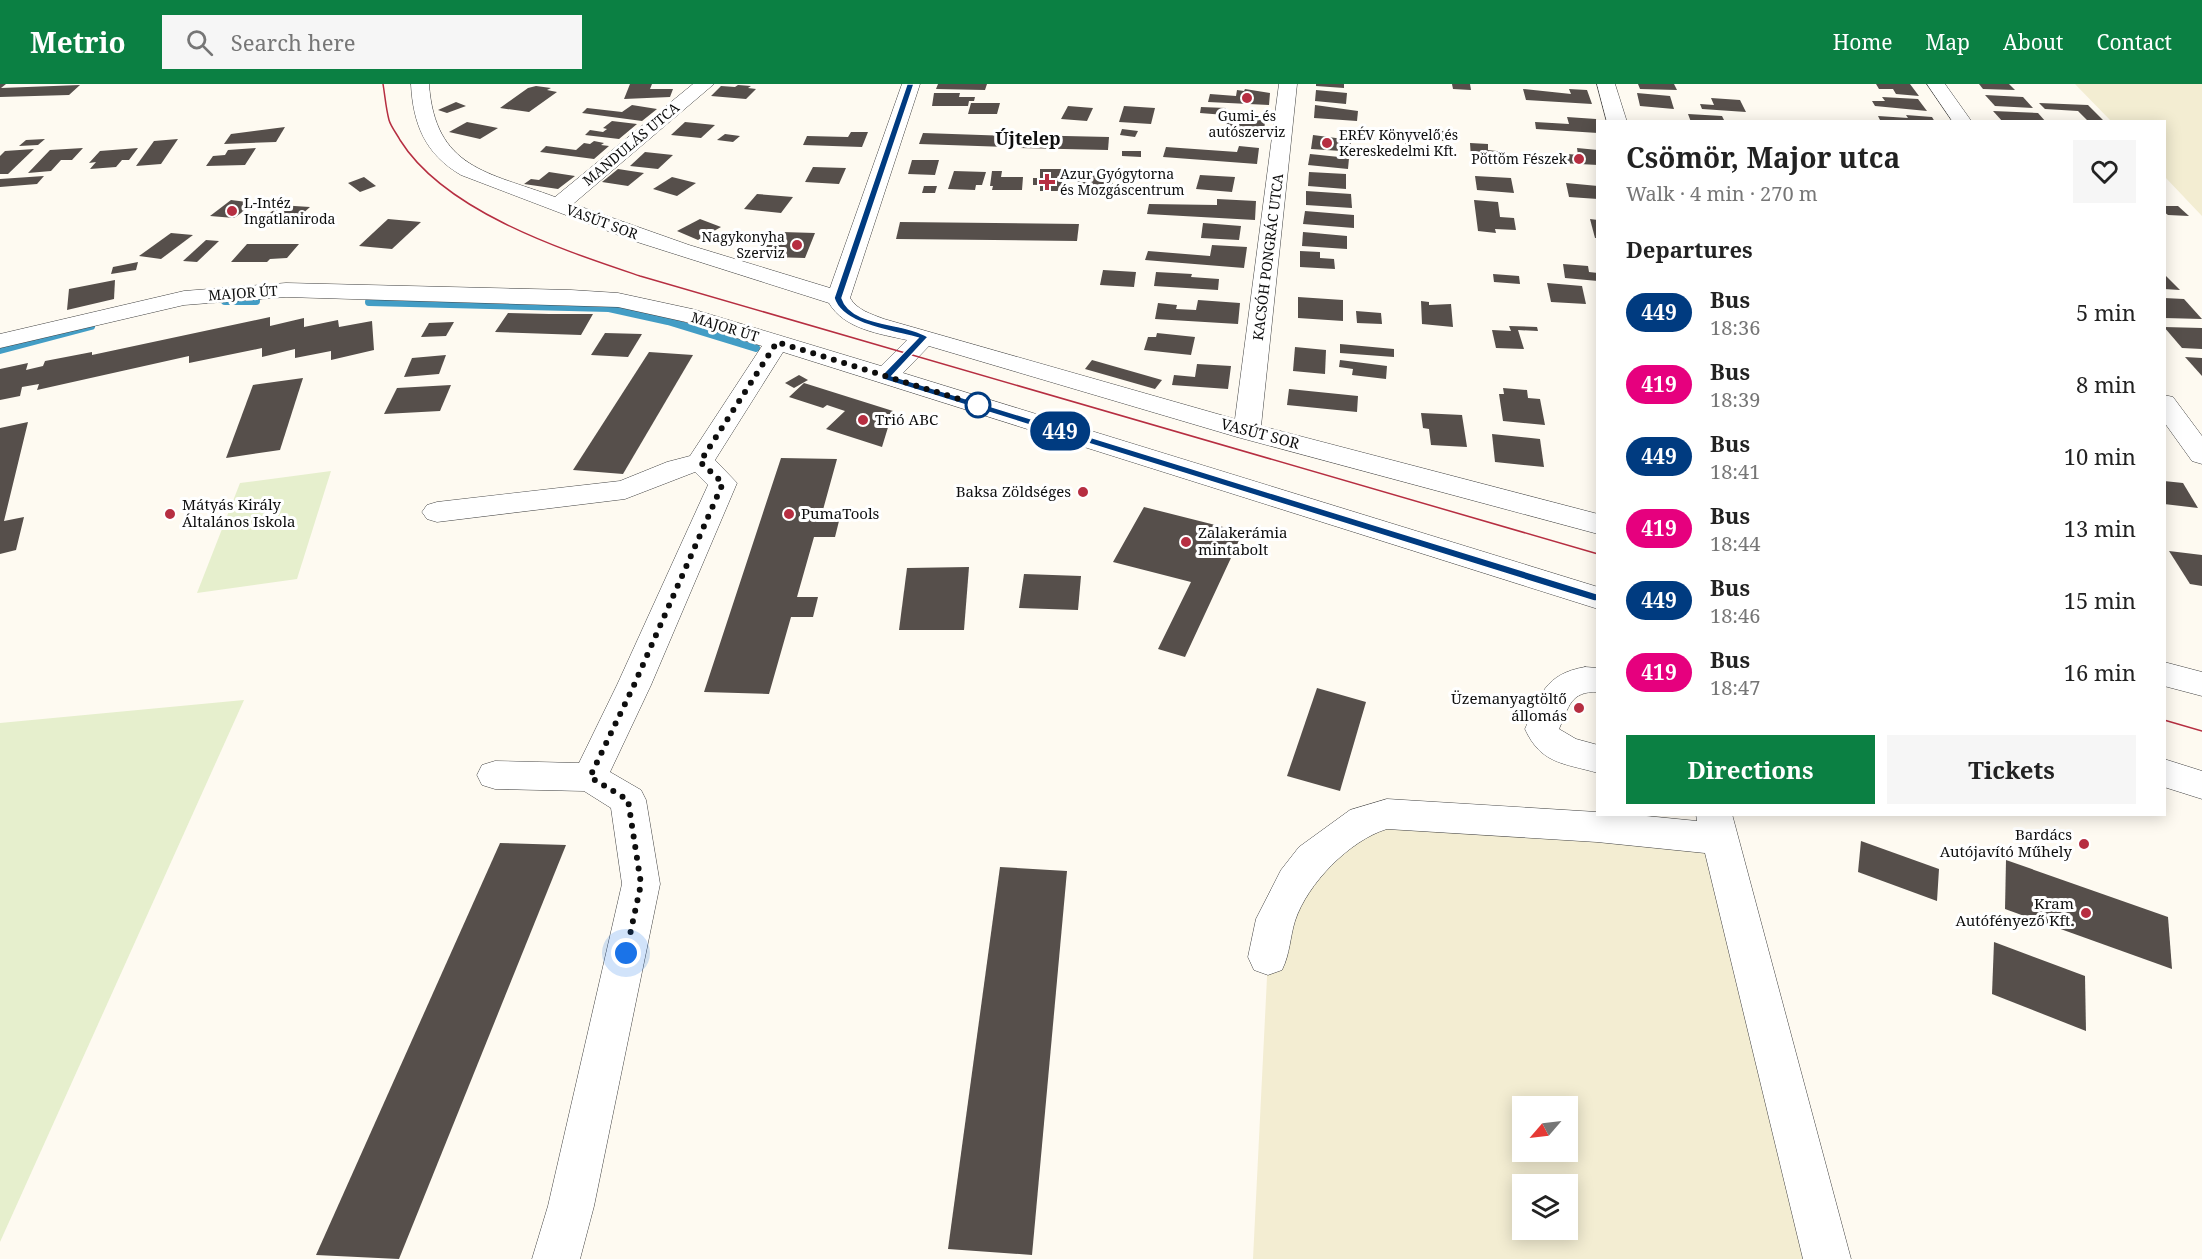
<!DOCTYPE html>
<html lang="en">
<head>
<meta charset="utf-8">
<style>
	body { margin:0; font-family:"Noto Serif",serif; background:#f6f6f6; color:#222; height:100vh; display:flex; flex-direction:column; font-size:22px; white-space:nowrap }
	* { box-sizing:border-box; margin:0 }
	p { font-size:20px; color:#767676 }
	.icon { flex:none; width:33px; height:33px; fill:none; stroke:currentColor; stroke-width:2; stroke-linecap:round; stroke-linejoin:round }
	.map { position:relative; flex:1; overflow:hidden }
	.details { position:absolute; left:1596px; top:36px; width:570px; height:696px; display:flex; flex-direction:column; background:#fff; border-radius:0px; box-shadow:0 3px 15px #0003 }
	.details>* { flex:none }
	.badge { padding:0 12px; border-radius:20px; font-size:21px; line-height:39px }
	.needle { width:39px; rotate:242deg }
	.buttons { position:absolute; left:1512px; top:1012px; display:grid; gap:12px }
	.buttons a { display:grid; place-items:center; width:66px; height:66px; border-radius:0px; background:#fff; box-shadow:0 3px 15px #0003; font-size:30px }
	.you { position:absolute; width:30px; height:30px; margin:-15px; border:4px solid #fff; border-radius:50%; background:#1a73e8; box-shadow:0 0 0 9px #1a73e833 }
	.map>.badge { position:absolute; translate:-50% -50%; box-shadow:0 0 0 3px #fff }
	h2 { padding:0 30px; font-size:22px; line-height:54px }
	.round { display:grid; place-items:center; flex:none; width:63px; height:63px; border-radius:0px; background:#f6f6f6 }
	.head { display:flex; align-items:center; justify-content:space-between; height:102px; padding:0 30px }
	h1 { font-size:28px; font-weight:700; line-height:45px }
	.button { display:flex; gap:12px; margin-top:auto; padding:12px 30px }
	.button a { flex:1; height:69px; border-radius:0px; background:#0b8043; color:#fff; font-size:24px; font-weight:700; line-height:69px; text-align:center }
	.button a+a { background:#f6f6f6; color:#222 }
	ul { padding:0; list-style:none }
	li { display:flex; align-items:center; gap:18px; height:72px; padding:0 30px }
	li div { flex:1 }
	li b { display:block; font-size:22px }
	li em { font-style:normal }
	li .badge { min-width:66px; font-weight:700; text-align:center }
	header { display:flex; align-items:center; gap:36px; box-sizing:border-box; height:84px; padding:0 30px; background:#0b8043; color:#fff }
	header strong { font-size:28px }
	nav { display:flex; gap:33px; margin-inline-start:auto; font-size:21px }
	.search { width:420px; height:54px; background:#f6f6f6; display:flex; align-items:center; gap:15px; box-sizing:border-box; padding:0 21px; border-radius:0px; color:#767676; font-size:22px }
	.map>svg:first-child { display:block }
	.farmland { fill:#f3edd2; fill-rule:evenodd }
	.pitch { fill:#e6efcd }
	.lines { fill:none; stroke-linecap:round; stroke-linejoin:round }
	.stream { stroke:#439dc5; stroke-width:8 }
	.building { fill:#564f4b }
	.minor-casing { stroke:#414141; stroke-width:1 }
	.minor { fill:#fff; fill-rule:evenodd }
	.tram { stroke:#b62e41; stroke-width:1.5 }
	.line { fill:#003b80; stroke:#fff; stroke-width:1.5 }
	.walk { stroke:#0e0e0e; stroke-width:6; stroke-dasharray:0 10.8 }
	.poi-dot { fill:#b62e41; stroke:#fff; stroke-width:2 }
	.stop-dot { fill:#fff; stroke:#003b80; stroke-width:3 }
	.labels { text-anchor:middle; stroke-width:6; stroke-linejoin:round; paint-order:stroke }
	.far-poi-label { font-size:14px; fill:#0e0e0e; stroke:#fff; text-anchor:start }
	.far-street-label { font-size:14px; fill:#0e0e0e; stroke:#fff }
	.poi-label { font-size:15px; fill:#0e0e0e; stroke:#fff; text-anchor:start }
	.street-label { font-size:15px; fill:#0e0e0e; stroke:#fff }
	.far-district-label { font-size:18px; font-weight:bold; fill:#0e0e0e; stroke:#fff }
</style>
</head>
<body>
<header>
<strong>Metrio</strong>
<div class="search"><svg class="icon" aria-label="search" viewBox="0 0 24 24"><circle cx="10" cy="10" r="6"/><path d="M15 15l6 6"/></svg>Search here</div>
<nav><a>Home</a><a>Map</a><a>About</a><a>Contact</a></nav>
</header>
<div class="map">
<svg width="2202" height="1175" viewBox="0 0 2202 1175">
	<rect width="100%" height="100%" fill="#fefaf1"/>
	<g class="farmland">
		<polygon points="2075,0 2202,0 2202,132 2165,93 2164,38 2111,37"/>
		<path d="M1363 737 1721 755 1827 1175H1253L1268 873 1276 835ZM1522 1023H1568V1068H1522ZM1522 1101H1568V1146H1522Z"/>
	</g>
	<g class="pitch">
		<polygon points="331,387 297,495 197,509 240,399"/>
		<polygon points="244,616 0,1158 0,639"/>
	</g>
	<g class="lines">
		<g class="stream">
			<polyline points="225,217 256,217"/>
			<polyline points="369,218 609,224 668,237 756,264"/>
			<polyline points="0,266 91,242"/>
		</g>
	</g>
	<g class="building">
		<polygon points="0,0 6,0 1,4 80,1 69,11 0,13"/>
		<polygon points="630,0 652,0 650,5 673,5 670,13 624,15"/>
		<polygon points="938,0 987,0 985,6 936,5"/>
		<polygon points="1316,0 1344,0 1344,4 1316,2"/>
		<polygon points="1452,0 1470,0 1471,6 1453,5"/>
		<polygon points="1638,0 1674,0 1677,6 1640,5"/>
		<polygon points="1876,0 1910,0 1919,12 1896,10 1893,5 1879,5"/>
		<polygon points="1979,0 2009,0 2015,6 1983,5"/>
		<polygon points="738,1 751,2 748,4 756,5 746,15 711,12 721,2 735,3"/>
		<polygon points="536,2 551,4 547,6 557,8 529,28 500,24 528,4"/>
		<polygon points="1245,5 1270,9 1269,21 1208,18 1210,10 1236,12 1237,6 1244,7"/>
		<polygon points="1523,5 1571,10 1569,5 1587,6 1592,20 1526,16"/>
		<polygon points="1316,6 1347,9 1346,20 1315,17"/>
		<polygon points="934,9 960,9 959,13 975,13 974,17 969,17 968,22 932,22"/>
		<polygon points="1637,9 1670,12 1674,25 1640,22"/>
		<polygon points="1985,11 2023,13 2033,24 1995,22"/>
		<polygon points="1882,13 1918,15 1927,27 1875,22 1872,17 1885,17"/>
		<polygon points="1711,14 1740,16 1746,28 1702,25 1700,20 1714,21"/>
		<polygon points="456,18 466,22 447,29 438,26"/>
		<polygon points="971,19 1000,19 997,30 968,30"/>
		<polygon points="2039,19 2088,21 2103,36 2087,36 2078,27 2045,25"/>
		<polygon points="632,21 657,25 642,37 582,29 587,24 622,28"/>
		<polygon points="1315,21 1358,27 1357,37 1314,34"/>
		<polygon points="1068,22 1093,24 1087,37 1061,35"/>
		<polygon points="1124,22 1155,24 1151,40 1119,38"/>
		<polygon points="1201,23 1226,24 1225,31 1200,29"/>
		<polygon points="1993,27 2038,29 2046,38 2003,38"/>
		<polygon points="1688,30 1722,32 1725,38 1691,38"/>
		<polygon points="1906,31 1932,33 1935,38 1881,38 1878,32 1908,34"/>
		<polygon points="1567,33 1596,35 1598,49 1536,45 1535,38 1569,40"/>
		<polygon points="1227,34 1265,36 1264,49 1226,47"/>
		<polygon points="612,37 637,40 619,55 585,51 590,46 603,48 607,45 603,44"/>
		<polygon points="467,38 498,44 480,55 449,48"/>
		<polygon points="685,38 715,41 701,54 671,51"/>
		<polygon points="285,43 276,58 224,60 231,50"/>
		<polygon points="1122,45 1138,47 1135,53 1120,51"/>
		<polygon points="1410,45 1444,47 1445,57 1422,56 1422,53 1410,52"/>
		<polygon points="851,48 868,48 862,63 803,61 807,52 848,53"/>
		<polygon points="923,49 1010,52 1007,63 919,60"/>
		<polygon points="725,50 740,52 733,58 717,56"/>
		<polygon points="1021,51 1109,53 1108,66 1019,64"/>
		<polygon points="1313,51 1351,56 1351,61 1342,60 1341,67 1311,65"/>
		<polygon points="45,55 38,61 19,62 26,56"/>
		<polygon points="178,55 161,80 136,82 154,57"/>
		<polygon points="594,57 604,59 601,61 609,62 594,75 540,68 546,62 576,66 584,59 590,60"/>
		<polygon points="1470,59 1488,60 1488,66 1505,68 1506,77 1471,74"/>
		<polygon points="1239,62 1259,64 1257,80 1163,73 1166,63 1237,68"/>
		<polygon points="83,64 72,76 61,76 51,87 28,89 50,66"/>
		<polygon points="138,64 129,76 122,76 116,83 90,85 96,78 89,79 100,67"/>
		<polygon points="256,64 245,81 206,82 213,72 225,71 228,66"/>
		<polygon points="1577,64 1598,66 1598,81 1561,79 1558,69 1578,71"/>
		<polygon points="34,65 8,90 0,90 0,72 5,67"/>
		<polygon points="1122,67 1141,67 1141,73 1122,72"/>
		<polygon points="645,68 673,71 658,85 630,82"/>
		<polygon points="1310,70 1349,74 1348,85 1308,81"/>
		<polygon points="912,76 939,76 935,91 908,90"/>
		<polygon points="813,83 846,84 839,100 805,98"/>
		<polygon points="618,85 644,89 628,102 602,98"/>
		<polygon points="1040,85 1067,85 1068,107 1040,107 1040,101 1033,101 1033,94 1040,94"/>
		<polygon points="954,87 986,88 982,101 976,101 975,106 948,105"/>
		<polygon points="992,87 1002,87 1001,93 1023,93 1022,106 992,106 993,102 990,102"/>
		<polygon points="549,88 575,92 558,105 524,100 531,95 539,96"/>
		<polygon points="1309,88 1346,90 1346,105 1308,102"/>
		<polygon points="1078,91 1113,92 1112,108 1085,108 1085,104 1077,104"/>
		<polygon points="1200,91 1235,93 1232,108 1196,105"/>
		<polygon points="44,92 37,100 0,103 0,95"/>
		<polygon points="1475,92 1511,94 1514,109 1477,106"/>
		<polygon points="364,93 376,102 360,108 348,99"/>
		<polygon points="672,93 696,99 677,112 653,105"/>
		<polygon points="1566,99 1598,102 1598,115 1569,113"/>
		<polygon points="924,102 937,102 935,109 922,109"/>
		<polygon points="1306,107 1351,110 1352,124 1306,121"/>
		<polygon points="757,110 793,113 781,129 744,125"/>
		<polygon points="1217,115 1256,117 1255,136 1147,130 1149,120 1217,121"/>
		<polygon points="231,116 255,119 234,134 210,132"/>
		<polygon points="1474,116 1498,118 1500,133 1514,134 1516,146 1495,145 1496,149 1478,147"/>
		<polygon points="279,121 310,123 291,140 260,138"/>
		<polygon points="2164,122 2178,122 2189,132 2168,131 2164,128"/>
		<polygon points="1305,127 1354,131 1354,144 1303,140"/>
		<polygon points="388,135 421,138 392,165 359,162"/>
		<polygon points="700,135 721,143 698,156 677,147"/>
		<polygon points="1590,135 1598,136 1598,154 1595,154"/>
		<polygon points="900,138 1079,140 1077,157 896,155"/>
		<polygon points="1203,139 1241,142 1239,156 1201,154"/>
		<polygon points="782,148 815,149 805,174 771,173 774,169 764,168 768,158 778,158"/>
		<polygon points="1303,148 1347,152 1347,165 1302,162"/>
		<polygon points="171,149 193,151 161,175 139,172"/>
		<polygon points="206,156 219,157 197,178 183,177"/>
		<polygon points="247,160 299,160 287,174 270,175 267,178 231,178"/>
		<polygon points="1212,161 1247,163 1244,184 1145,176 1148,167 1210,172"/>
		<polygon points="1300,167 1320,168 1320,174 1334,175 1335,185 1300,183"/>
		<polygon points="138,178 136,186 111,190 113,183"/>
		<polygon points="1563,180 1588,182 1589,188 1598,189 1598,197 1565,194"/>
		<polygon points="1103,186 1136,188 1134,203 1100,201"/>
		<polygon points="1156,188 1192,190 1191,193 1219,195 1218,206 1154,202"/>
		<polygon points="1493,190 1519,192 1520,200 1494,198"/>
		<polygon points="2164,190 2180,206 2164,205"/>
		<polygon points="115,196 114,215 67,226 69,205"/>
		<polygon points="1547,199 1582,202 1586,220 1551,218"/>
		<polygon points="1298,213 1343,216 1343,237 1298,234"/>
		<polygon points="2164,214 2184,215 2202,235 2164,234"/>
		<polygon points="1198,216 1240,219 1238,240 1155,235 1158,219 1177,221 1176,225 1196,226"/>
		<polygon points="1421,217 1429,218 1429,221 1451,220 1453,243 1422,240"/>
		<polygon points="1356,227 1381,229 1382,240 1357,239"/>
		<polygon points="508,229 549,230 593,230 581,251 495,248"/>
		<polygon points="270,233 270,242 304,234 304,243 338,236 339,243 372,237 374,266 331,276 331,267 295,274 295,265 262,273 262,264 189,279 189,272 37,306 39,300 22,303 20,312 0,316 0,285 28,279 26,286 43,282 45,277 92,268 92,271"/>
		<polygon points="454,238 446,252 421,253 429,239"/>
		<polygon points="1509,242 1537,243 1538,247 1518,246 1524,265 1496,264 1492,246 1511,247"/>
		<polygon points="2164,243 2202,244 2202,265 2182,264"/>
		<polygon points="605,249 642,250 628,273 591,271"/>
		<polygon points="1157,249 1195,253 1191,271 1144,266 1148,253 1156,253"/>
		<polygon points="1340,260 1394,265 1394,273 1340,269"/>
		<polygon points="1295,263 1326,266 1325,290 1293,287"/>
		<polygon points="649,268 693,271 623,390 573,386"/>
		<polygon points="446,271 439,290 404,293 412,274"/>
		<polygon points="2185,273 2202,274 2202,292"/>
		<polygon points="1092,276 1162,296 1155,305 1085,285"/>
		<polygon points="1340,276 1387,282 1386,295 1352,291 1353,285 1339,283"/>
		<polygon points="1197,280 1231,282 1228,305 1172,301 1174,291 1195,293"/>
		<polygon points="799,291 808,296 794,304 785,299"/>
		<polygon points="303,294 280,366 226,374 253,301"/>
		<polygon points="804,299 893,327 882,363 826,345 845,327 827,321 823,324 789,313"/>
		<polygon points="451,301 440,327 384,330 397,304"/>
		<polygon points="1503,304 1527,306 1528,314 1540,315 1545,341 1503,337 1499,310 1504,310"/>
		<polygon points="1289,305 1358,312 1357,328 1287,321"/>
		<polygon points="1421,329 1462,331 1467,363 1431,361 1429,345 1423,344"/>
		<polygon points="28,338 4,437 24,433 16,466 0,470 0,344"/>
		<polygon points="1492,350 1540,355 1544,383 1495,378"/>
		<polygon points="781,374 837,375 821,433 840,433 835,453 814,453 797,513 818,513 813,533 791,533 769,610 704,608"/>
		<polygon points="2164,397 2183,399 2198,424 2164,420"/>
		<polygon points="1144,423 1243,448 1185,573 1158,565 1191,498 1113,478"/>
		<polygon points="2169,467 2202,471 2202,502 2190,500"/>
		<polygon points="969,483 964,546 899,546 907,484"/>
		<polygon points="1024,490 1081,492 1078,526 1019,524"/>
		<polygon points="1317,604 1366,618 1340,707 1287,692"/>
		<polygon points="1861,757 1939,785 1937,817 1858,788"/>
		<polygon points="500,759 566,761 399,1175 316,1171"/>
		<polygon points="2006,776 2168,833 2172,885 2005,825"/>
		<polygon points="1000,783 1067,787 1032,1171 948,1165"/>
		<polygon points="1994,858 2085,892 2086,947 1992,910"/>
	</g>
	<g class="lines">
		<defs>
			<g id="minor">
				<path d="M411 0H429C435 85 488 88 555 113L693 0H714L573 120 689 161 830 204 902 0H920L850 214C857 226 871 230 884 235L1235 335 1279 0H1297L1261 342 1598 430V450L1237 353 929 262 903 289 1598 503V525L783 268 715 376 737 399 651 601 610 688 641 706 646 716 660 800 594 1122 580 1175H532L548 1122 622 800 611 724 584 707 495 705 482 701 477 691 482 681 495 677 579 679 617 601 708 401 695 388 625 415 437 438 427 435 422 428 427 421 437 418 620 397 667 378 690 372 762 262 686 238 618 223 286 213 184 221 0 264V250L184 207 286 199 571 206 618 209 692 225 881 282 907 256C880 250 844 245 829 219L634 157 461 91C425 70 413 40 411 0Z"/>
				<polygon points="1597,0 1615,0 1627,38 1607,38"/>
				<polygon points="1927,0 1945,0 1972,38 1953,38"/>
				<polygon points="2164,311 2173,313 2202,352 2202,380 2192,377 2164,338"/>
				<polygon points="2164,578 2202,588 2202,612 2164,602"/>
				<path d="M1585 583 1598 584V608C1570 607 1569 623 1559 645L1576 655 1598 661V689C1563 679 1541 680 1525 645 1540 611 1545 590 1585 583Z"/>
				<polygon points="2164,675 2202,687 2202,715 2164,703"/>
				<path d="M1387 715 1597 728 1598 730H1626L1697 737 1696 730H1732L1851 1175H1803L1705 769 1597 758 1387 745C1350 756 1307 800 1295 837 1290 853 1290 870 1282 886L1268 891 1254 886 1248 873 1256 835 1281 786 1299 763 1350 726Z"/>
			</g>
		</defs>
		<use href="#minor" class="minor-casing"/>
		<use href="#minor" class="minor"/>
		<g class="tram">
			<path d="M383 0C385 12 386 25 389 36 391 43 397 50 400 56 445 128 563 166 640 192L1598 470"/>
			<polyline points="2164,636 2202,647"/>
		</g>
	</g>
	<path class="line" d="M907 0H914L842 214C851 243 906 238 928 253L892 292 1601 511V517H1594L882 295V291L918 254C893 247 842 241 834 214Z"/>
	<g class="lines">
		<polyline class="walk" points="626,869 641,800 628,716 590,693 634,601 723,399 700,378 777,258 978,321"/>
	</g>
	<g class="poi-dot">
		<circle cx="1247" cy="14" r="6"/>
		<circle cx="1327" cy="59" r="6"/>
		<circle cx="1579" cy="75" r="6"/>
		<path d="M1044 89h6v6h6v6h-6v6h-6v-6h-6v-6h6z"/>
		<circle cx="232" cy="127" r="6"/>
		<circle cx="797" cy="161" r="6"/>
		<circle cx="863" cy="336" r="6"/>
		<circle cx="1083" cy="408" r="6"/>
		<circle cx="170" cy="430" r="6"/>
		<circle cx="789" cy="430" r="6"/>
		<circle cx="1186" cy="458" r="6"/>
		<circle cx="1579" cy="624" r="6"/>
		<circle cx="2084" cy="760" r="6"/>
		<circle cx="2086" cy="829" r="6"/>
	</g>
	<circle class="stop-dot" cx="978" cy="321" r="12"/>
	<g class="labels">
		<g class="far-poi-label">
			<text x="1247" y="37" text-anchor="middle">Gumi- és<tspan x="1247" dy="16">autószerviz</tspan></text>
			<text x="1339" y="56">ERÉV Könyvelő és<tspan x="1339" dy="16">Kereskedelmi Kft.</tspan></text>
			<text x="1567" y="80" text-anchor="end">Pöttöm Fészek</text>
			<text x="1060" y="95">Azur Gyógytorna<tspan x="1060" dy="16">és Mozgáscentrum</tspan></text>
			<text x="244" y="124">L-Intéz<tspan x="244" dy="16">Ingatlaniroda</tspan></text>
			<text x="785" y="158" text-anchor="end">Nagykonyha<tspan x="785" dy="16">Szerviz</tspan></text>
		</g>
		<g class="far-street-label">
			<text transform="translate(631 60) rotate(-40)" y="5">MANDULÁS UTCA</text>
			<text transform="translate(602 138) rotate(20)" y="5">VASÚT SOR</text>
			<text transform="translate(1268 173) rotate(-83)" y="5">KACSÓH PONGRÁC UTCA</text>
			<text transform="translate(243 209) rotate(-4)" y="5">MAJOR ÚT</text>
			<text transform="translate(725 243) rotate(17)" y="5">MAJOR ÚT</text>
		</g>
		<g class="poi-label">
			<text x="875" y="341">Trió ABC</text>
			<text x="1071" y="413" text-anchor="end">Baksa Zöldséges</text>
			<text x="182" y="426">Mátyás Király<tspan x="182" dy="17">Általános Iskola</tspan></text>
			<text x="801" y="435">PumaTools</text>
			<text x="1198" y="454">Zalakerámia<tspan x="1198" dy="17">mintabolt</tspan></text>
			<text x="1567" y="620" text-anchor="end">Üzemanyagtöltő<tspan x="1567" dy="17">állomás</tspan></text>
			<text x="2072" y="756" text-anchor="end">Bardács<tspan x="2072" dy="17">Autójavító Műhely</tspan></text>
			<text x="2074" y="825" text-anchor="end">Kram<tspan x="2074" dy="17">Autófényező Kft.</tspan></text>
		</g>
		<g class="street-label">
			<text transform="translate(1260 350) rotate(15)" y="5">VASÚT SOR</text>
		</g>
		<g class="far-district-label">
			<text x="1028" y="61">Újtelep</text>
		</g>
	</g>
</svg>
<div class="buttons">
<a><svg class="needle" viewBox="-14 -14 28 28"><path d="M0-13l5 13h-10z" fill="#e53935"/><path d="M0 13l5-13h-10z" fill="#767676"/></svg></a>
<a><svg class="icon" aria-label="layers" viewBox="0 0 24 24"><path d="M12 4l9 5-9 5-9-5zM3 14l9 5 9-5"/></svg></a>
</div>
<div class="you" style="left:626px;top:869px"></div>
<b class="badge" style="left:1060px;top:347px;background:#003b80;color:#fff">449</b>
<section class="details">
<div class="head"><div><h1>Csömör, Major utca</h1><p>Walk · 4 min · 270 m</p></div><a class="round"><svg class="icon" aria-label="heart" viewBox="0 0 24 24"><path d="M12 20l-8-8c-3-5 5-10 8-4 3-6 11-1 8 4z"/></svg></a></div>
<h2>Departures</h2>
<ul>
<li><span class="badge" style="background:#003b80;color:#fff">449</span><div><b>Bus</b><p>18:36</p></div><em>5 min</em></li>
<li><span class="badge" style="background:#e6007e;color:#fff">419</span><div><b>Bus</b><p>18:39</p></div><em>8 min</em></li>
<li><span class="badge" style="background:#003b80;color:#fff">449</span><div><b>Bus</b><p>18:41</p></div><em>10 min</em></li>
<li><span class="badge" style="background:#e6007e;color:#fff">419</span><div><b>Bus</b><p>18:44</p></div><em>13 min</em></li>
<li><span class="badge" style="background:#003b80;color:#fff">449</span><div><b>Bus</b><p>18:46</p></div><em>15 min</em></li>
<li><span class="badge" style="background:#e6007e;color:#fff">419</span><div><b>Bus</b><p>18:47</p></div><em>16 min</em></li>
</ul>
<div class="button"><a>Directions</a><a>Tickets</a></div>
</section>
</div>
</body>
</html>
